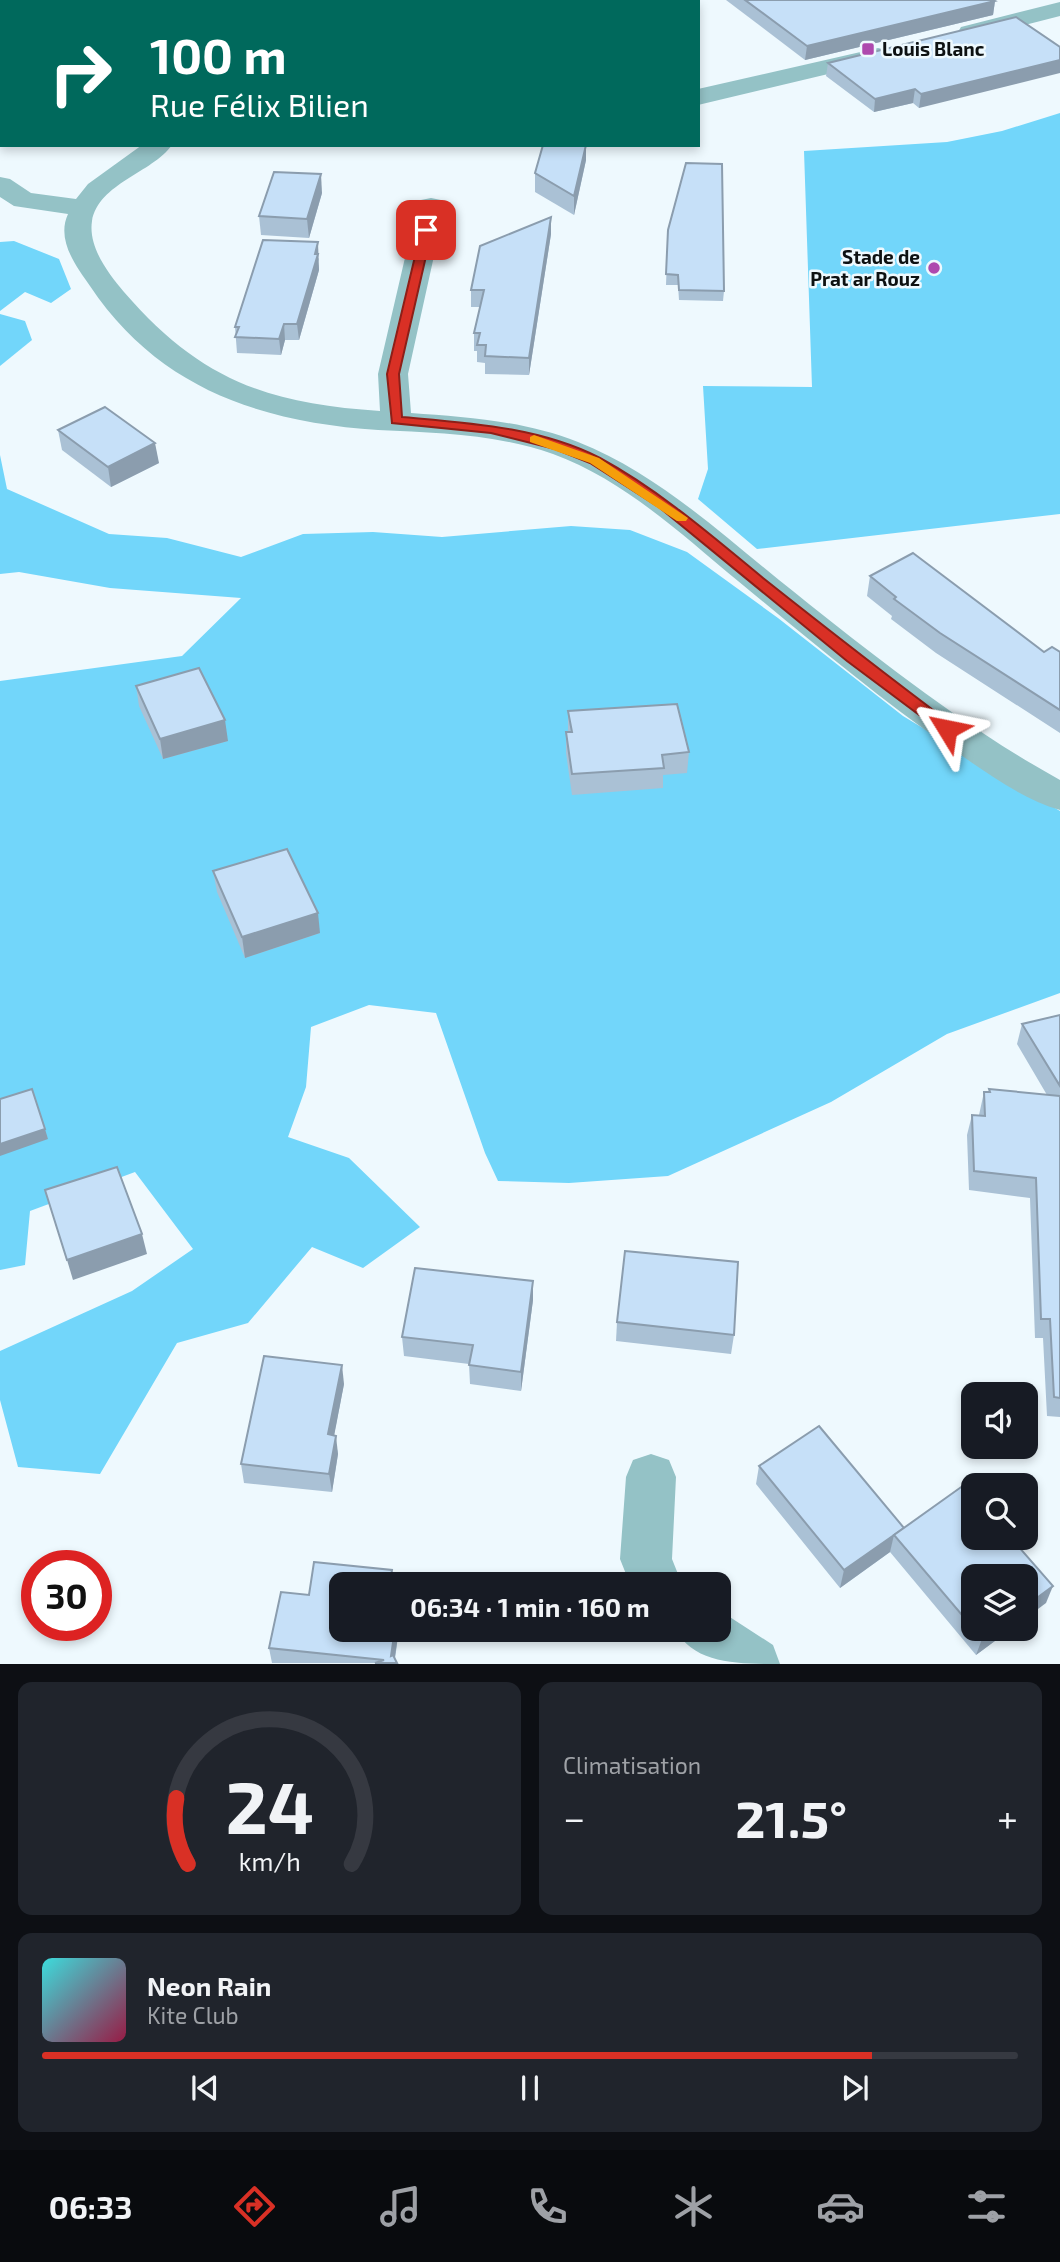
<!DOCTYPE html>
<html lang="fr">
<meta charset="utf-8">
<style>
:root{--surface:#171b24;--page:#20242c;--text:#f1f3f6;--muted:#9ea1a6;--line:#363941;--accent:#d93025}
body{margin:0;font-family:"Exo 2",sans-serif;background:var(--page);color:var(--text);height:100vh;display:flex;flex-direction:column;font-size:26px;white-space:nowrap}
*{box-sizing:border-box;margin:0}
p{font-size:23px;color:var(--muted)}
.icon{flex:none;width:38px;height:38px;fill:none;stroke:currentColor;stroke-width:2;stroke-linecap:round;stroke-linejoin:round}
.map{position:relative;height:1664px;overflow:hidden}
.drawer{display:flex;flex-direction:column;gap:18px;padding:18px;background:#0d0f14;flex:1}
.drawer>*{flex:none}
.banner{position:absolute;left:0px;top:0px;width:700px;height:147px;box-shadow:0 4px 10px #0003;background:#00695c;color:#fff;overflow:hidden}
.tools{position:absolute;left:961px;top:1382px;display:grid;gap:14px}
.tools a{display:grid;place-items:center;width:77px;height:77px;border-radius:14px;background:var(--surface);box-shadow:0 4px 10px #0003;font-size:35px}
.speed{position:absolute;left:21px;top:1550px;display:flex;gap:14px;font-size:35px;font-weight:700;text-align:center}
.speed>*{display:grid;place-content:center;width:91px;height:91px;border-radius:50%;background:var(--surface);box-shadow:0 4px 10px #0003;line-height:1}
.speed .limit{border:10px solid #d22;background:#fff;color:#111}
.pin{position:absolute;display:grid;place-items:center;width:60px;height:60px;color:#fff;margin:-30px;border-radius:14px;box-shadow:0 4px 10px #0006}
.me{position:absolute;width:77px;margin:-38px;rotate:305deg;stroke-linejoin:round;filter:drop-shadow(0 0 5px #0008)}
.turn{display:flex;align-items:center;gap:24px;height:147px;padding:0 35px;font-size:32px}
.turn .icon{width:91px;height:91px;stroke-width:2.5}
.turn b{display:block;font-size:49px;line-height:60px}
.big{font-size:52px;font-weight:700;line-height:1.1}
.drawer .widget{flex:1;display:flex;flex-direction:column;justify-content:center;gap:10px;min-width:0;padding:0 24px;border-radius:14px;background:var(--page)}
.drawer .dial{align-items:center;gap:0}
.dial svg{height:182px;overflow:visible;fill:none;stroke:var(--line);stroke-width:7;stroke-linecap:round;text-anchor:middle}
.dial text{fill:var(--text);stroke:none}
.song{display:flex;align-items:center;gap:21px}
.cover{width:84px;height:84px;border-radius:10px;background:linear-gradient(135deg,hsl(180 70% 55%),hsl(340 70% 35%))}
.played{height:7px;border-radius:4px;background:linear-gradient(90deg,var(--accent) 85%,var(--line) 85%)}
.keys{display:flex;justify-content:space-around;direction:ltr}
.heat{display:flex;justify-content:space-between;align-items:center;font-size:38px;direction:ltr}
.drawer .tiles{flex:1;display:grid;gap:18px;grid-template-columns:1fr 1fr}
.widget:last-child{grid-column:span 2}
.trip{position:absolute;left:329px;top:1572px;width:402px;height:70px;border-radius:14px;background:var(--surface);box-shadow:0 4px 10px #0003;font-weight:700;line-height:70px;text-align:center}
.dock{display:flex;height:112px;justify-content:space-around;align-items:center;background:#090b0e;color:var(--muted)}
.dock .icon{width:49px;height:49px}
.dock .active{color:var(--accent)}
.dock b{font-size:32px;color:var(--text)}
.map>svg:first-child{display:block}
</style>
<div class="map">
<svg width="1060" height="1664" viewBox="0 0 1060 1664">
<rect width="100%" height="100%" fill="#eef9fe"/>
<!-- green -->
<g fill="#72d6fa">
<polygon points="1060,113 1060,514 757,549 698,499 708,469 703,386 812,387 804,151 947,142 1002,131"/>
<polygon points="14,241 59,259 71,289 51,303 25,292 0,311 0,242"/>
<polygon points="0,314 25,321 32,340 0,366"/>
<polygon points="0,455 7,489 109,534 167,538 241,557 303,534 373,532 442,537 571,526 630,530 687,552 778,618 903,716 1060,811 1060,993 947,1034 831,1102 668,1176 569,1183 498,1181 485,1153 436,1013 369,1005 311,1027 306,1087 288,1137 349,1158 420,1227 363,1268 312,1247 248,1323 177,1343 100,1474 18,1467 0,1400 0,1351 132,1291 193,1249 135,1172 30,1211 25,1265 0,1270 0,681 182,656 241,598 110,588 19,572 0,574"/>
</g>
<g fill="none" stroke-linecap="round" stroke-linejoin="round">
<!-- minor -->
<g fill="#94c2c6" fill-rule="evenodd">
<polygon points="68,0 92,0 66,2"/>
<polygon points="1060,2 1060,16 970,39 961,37 958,32 961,27"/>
<rect x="0" y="43" width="2" height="14"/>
<polygon points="878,48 887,50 890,55 887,60 698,105 698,89"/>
<path d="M 142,145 L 172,145 C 152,173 99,183 92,221 C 88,247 108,273 124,292 C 199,379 267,404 380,411 L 378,374 L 417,206 L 421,200 L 431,198 L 441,200 L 445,206 L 408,374 L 411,413 C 467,417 525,421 578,442 C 654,472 716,529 779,580 C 869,652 959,724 1060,780 L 1060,810 C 1021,799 983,770 949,747 C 876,696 807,638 738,581 C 681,534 624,480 553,454 C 497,434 437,433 378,430 C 261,422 159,389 90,286 C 76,266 56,240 68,214 L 14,206 L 0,197 L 0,177 L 10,179 L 31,193 L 76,199 L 88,184 Z"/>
<polygon points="651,1454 669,1460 676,1477 672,1559 682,1584 630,1584 620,1559 626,1477 633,1460"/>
<path d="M 719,1610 L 773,1645 L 780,1664 C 737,1664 694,1664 675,1629 L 719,1629 Z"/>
</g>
</g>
<!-- wall -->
<g fill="#aac1d5">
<polygon points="726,0 993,0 995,1 993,15 805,60"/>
<polygon points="1016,17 919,108 913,103 874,112 826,76 828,63"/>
<polygon points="586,160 574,215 535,192 535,173"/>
<polygon points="322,193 309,238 261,235 259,216"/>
<polygon points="668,230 724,291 723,301 679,300 678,285 666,285"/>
<polygon points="551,234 529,375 485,374 485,363 477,362 477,351 474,351 474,333 480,307 471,307 471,290"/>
<polygon points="319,258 318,262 319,270 299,340 285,340 281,355 237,353 235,327"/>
<polygon points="58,430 159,463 111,487 62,450"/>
<polygon points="870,576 1044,652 1060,652 1060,733 936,653 891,619 892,616 867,596"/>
<polygon points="136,686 228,741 163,759 139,706"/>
<polygon points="568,711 689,752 687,773 663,775 663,788 572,795 566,753 566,732 568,732"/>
<polygon points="213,871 320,933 245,958 217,892"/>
<polygon points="1060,1015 1060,1417 1047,1416 1043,1338 1035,1338 1030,1198 969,1190 967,1135 972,1115 979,1115 984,1092 989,1092 989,1089 1047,1095 1017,1044 1022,1024"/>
<polygon points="533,1300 521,1391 470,1384 469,1364 404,1356 402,1337"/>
<polygon points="617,1322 734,1335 731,1354 616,1341"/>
<polygon points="344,1384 334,1435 338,1454 332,1492 244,1483 241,1464"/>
<polygon points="759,1466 904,1528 1046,1603 973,1577 973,1629 1011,1629 976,1655 890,1552 840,1588 756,1484"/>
<polygon points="314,1562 392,1570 393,1584 341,1584 341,1629 399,1629 395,1659 397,1663 272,1663 269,1648 281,1592 309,1595"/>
</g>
<!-- shaded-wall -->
<g fill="#8b9dae">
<polygon points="7,0 24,0 22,2 5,2"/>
<polygon points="312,0 330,0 328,2 310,2"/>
<polygon points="995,1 993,15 805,60 807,46"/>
<polygon points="2,4 2,17 0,18 0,5"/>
<polygon points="1060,60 1060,73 919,108 921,94"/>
<polygon points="915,89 913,103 874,112 875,99"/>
<polygon points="586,145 586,160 574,215 574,196"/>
<polygon points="321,174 322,193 309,238 307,219"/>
<polygon points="551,217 551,234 529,375 529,358"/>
<polygon points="318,242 319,270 299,340 297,324"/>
<polygon points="284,324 285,340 281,355 279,339"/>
<polygon points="155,443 159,463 111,487 108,467"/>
<polygon points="225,720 228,741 163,759 160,739"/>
<polygon points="318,913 320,933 245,958 242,937"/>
<polygon points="45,1129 48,1139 0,1156 0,1144"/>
<polygon points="142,1234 147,1254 73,1280 67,1260"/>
<polygon points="533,1281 533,1300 521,1391 521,1372"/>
<polygon points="342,1365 344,1384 331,1452 328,1434"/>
<polygon points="336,1436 338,1454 332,1492 329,1474"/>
<polygon points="894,1535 890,1552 840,1588 844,1570"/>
<polygon points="392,1570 393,1584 390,1584"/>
<polygon points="1053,1586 1046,1603 1026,1618 1026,1606"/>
<polygon points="395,1629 399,1629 394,1663 391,1656"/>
<polygon points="995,1629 1011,1629 976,1655 982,1639"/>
</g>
<!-- building -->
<g fill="#c6e0f8" stroke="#8b9dae" stroke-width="2">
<polygon points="0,0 7,0 5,2 2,2 2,4 0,5"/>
<polygon points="139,0 312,0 310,2 136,2"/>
<polygon points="745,0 993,0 995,1 807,46"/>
<polygon points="1016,17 1060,47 1060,60 921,94 915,89 875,99 828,63"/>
<polygon points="543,145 586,145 574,196 535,173"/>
<polygon points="686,163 722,164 724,291 679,290 678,275 666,274 668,230"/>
<polygon points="274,172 321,174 307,219 259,216"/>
<polygon points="551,217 529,358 485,356 486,345 477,345 480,333 474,333 484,290 471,290 480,246"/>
<polygon points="263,240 318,242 315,254 318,254 297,324 284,324 279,339 235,337 239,327 235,327"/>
<polygon points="105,407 155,443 108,467 58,430"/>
<polygon points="913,553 1044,652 1052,647 1060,652 1060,710 940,633 894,599 896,597 870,576"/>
<polygon points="199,668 225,720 160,739 136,686"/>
<polygon points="677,704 689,752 662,755 664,768 572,774 566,732 572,732 568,711"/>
<polygon points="287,849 318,913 242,937 213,871"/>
<polygon points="1060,1015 1060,1086 1022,1024"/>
<polygon points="32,1089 45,1129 0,1144 0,1099"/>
<polygon points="989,1089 1060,1096 1060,1398 1054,1397 1050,1319 1041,1319 1036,1178 974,1171 972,1115 985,1116 984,1092 990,1092"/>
<polygon points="117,1167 142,1234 67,1260 45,1190"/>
<polygon points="625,1251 738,1262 734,1335 617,1322"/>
<polygon points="415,1268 533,1281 521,1372 469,1365 473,1345 402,1337"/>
<polygon points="264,1356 342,1365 328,1434 336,1436 329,1474 241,1464"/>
<polygon points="819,1426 904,1528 844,1570 759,1466"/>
<polygon points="964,1485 973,1496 973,1538 1011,1538 1053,1586 1026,1606 1026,1577 973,1577 973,1628 894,1535"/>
<polygon points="314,1562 392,1570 390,1584 341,1584 341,1629 395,1629 391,1656 393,1655 397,1663 375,1663 384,1660 269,1648 281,1592 309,1595"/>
<polygon points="974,1629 995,1629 982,1639"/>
</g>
<!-- route -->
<path fill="#d93025" stroke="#8d1f18" stroke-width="2" d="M 422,227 L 432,230 L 399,374 L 402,417 C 468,423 540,427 600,458 C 659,490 711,535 763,578 C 826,628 889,677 953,725 L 955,729 L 953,732 L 942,732 L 847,661 L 660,508 L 590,463 L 555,449 L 491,433 L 392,423 L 387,374 Z"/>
<!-- slow -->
<polygon fill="#f59e0b" points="534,435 599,458 688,518 686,521 677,521 590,463 530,442 530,437"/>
<!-- markers -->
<g fill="#ae49ae" stroke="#eef9fe" stroke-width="2.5">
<rect x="861" y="42" width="14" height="14" rx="3.5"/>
<circle cx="934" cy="268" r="7"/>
</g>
<g text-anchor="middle" stroke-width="5" stroke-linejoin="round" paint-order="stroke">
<!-- far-poi labels -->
<g font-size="19" font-weight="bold" fill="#0d1112" stroke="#eef9fe" text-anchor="start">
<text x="882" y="56">Louis Blanc</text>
<text x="920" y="264" text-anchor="end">Stade de<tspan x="920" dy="22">Prat ar Rouz</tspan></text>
</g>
</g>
</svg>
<div class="tools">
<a><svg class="icon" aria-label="sound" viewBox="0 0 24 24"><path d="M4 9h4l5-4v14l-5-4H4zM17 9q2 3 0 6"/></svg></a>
<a><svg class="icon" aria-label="search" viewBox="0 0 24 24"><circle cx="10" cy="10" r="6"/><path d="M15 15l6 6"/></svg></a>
<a><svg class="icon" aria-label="layers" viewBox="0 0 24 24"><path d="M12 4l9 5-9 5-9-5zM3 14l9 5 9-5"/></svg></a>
</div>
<div class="speed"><div class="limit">30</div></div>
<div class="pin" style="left:426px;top:230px;background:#d93025"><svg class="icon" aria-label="arrive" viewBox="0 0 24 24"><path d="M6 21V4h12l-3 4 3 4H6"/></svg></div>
<svg class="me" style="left:947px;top:729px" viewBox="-20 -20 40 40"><path d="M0-17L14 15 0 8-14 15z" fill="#d93025" stroke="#fff" stroke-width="4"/></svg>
<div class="trip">06:34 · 1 min · 160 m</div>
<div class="banner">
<div class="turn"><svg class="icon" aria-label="right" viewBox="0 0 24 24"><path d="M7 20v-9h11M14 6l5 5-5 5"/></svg><div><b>100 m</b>Rue Félix Bilien</div></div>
</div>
</div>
<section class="drawer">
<div class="tiles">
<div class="widget dial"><svg viewBox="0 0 100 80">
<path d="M14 69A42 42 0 1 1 86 69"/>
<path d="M14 69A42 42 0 0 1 9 40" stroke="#d93025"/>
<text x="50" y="56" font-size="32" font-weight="700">24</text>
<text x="50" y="72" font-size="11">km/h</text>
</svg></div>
<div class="widget"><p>Climatisation</p>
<div class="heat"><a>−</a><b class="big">21.5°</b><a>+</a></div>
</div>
<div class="widget">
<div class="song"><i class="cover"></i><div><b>Neon Rain</b><p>Kite Club</p></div></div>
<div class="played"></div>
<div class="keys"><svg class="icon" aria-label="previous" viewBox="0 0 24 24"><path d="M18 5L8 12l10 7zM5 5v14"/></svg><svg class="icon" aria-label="pause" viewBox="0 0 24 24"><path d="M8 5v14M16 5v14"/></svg><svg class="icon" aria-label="next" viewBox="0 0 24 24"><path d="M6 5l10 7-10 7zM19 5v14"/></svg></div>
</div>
</div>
</section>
<nav class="dock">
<b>06:33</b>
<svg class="icon active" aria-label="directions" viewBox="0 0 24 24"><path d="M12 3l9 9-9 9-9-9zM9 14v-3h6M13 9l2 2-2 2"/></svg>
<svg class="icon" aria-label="music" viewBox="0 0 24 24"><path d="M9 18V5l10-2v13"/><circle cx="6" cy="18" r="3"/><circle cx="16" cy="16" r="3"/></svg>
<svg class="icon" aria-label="phone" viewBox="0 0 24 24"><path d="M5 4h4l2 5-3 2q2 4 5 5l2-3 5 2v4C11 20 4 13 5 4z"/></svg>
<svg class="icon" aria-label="climate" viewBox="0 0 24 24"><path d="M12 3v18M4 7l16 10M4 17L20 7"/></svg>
<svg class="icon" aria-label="car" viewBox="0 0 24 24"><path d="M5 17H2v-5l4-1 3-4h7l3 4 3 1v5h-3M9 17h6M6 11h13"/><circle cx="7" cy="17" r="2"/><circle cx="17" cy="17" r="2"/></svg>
<svg class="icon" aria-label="filters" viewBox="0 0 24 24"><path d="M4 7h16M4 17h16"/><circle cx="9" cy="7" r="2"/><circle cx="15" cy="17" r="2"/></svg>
</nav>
